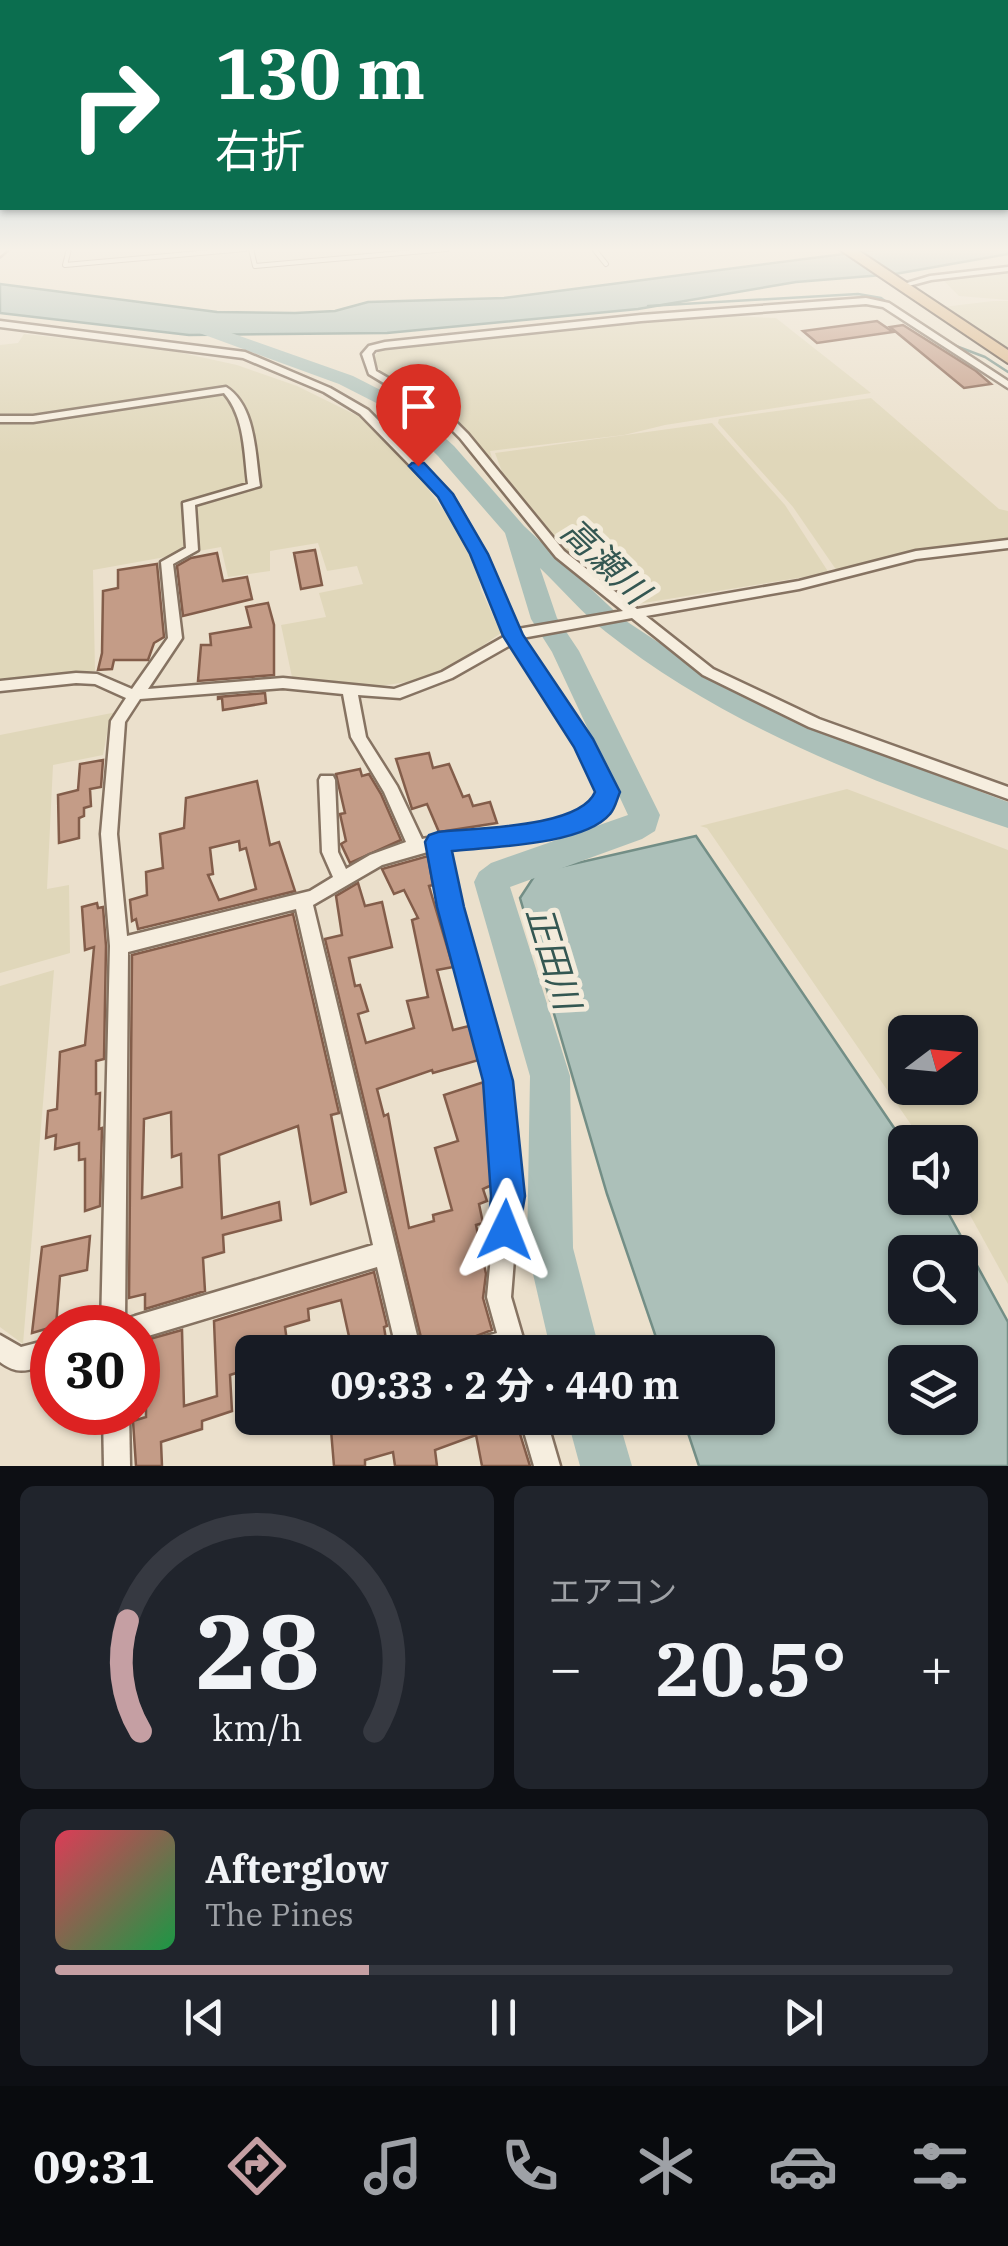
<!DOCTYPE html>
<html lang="ja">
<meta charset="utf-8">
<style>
:root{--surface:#171b24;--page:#20242c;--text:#f1f3f6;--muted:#9ea1a6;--line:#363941;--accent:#c59fa3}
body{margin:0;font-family:"IBM Plex Serif","Noto Sans JP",serif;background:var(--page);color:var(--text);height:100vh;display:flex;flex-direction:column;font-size:38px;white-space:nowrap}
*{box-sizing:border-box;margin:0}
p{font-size:32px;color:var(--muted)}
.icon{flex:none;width:55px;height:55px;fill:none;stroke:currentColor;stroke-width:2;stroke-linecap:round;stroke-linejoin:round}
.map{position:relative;height:1466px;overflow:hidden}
.drawer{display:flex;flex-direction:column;gap:20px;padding:20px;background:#0d0f14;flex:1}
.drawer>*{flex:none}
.top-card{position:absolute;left:0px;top:0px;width:1010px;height:210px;box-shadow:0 2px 8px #0004;background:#0b6e4f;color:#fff;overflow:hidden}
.needle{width:65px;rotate:74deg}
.controls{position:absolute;left:888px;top:1015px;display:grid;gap:20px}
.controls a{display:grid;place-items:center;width:90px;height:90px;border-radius:15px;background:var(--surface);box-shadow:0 2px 8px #0004;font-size:50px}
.speed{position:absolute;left:30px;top:1305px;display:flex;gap:20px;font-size:50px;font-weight:700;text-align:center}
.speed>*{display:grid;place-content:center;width:130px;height:130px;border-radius:50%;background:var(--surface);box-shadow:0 2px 8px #0004;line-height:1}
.speed .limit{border:15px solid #d22;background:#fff;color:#111}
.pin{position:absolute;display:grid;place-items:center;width:85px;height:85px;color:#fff;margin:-102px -42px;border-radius:50% 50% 50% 0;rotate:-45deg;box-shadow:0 0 10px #0007}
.pin .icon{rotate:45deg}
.me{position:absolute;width:110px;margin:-55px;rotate:2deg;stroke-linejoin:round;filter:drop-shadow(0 0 8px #0008)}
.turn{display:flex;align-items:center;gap:35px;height:210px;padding:0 50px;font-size:45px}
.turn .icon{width:130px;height:130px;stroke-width:2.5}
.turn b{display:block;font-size:70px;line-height:85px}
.big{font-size:75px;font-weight:700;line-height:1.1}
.drawer .card{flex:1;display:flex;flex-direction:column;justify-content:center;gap:15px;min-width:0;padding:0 35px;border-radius:15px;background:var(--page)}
.drawer .dial{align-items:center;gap:0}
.dial svg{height:260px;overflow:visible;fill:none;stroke:var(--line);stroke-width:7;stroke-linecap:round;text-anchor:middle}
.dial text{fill:var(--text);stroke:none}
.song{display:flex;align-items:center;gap:30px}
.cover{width:120px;height:120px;border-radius:15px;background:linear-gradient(135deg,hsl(350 70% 55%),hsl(140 70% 35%))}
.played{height:10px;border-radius:5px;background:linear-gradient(90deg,var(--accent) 35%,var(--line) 35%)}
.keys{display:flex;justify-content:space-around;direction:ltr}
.heat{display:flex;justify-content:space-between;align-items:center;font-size:55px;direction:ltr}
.drawer .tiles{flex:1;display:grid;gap:20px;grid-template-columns:1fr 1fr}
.card:last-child{grid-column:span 2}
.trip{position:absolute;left:235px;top:1335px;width:540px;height:100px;border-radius:15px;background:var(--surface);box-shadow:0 2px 8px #0004;font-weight:700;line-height:100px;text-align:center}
.dock{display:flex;height:160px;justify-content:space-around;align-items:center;background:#090b0e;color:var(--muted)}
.dock .icon{width:70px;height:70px}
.dock .on{color:var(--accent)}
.dock b{font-size:45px;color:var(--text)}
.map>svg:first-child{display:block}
</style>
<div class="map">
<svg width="1008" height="1466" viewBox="0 0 1008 1466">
<rect width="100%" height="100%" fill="#ebe0cc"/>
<!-- farmland -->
<g fill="#e0d7ba" fill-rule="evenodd">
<polygon points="1008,271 1008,300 959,296 941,278"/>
<polygon points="993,301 1008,301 1008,350 943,307"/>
<polygon points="706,315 776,318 871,393 665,425 624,435 490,451 495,470 473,440 444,411 383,374 372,359 382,348"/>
<polygon points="24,334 159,348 237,365 297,386 360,417 398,447 465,540 475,560 481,590 501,633 443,673 407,682 373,687 292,677 281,625 326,617 319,593 363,584 357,566 327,571 318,543 270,551 270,571 228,577 221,547 93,570 95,671 0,682 0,345 18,343"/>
<polygon points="871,398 999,509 1008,511 1008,539 919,551 837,571 793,507 718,423 719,419"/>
<polygon points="712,423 785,505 829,573 631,605 581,566 536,519 507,485 495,453"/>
<polygon points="117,712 109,723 103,755 53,765 47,889 69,885 70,953 0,973 0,735"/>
<path d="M 847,789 L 1008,850 L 1008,1284 L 960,1197 L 960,1142 L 923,1142 L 707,828 L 700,826 ZM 905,1032 L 960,1032 L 960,1088 L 905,1088 Z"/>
<polygon points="54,970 23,1344 0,1327 0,986"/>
</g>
<!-- water -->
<g fill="#acc0b9" stroke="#738e86" stroke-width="2.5" fill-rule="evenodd">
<polygon points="882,249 1008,249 1008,254 895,274 796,282 638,309 387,333 189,335 0,313 0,284 217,312 295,313 335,311 368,302 504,298"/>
<path d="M 696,836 L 905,1144 L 905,1198 L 940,1198 L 1008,1322 L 1008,1466 L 699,1466 L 683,1418 L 758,1418 L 758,1352 L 661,1352 L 607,1194 L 520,898 L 537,872 ZM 905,1252 L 960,1252 L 960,1308 L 905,1308 ZM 905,1362 L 960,1362 L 960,1418 L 905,1418 Z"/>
</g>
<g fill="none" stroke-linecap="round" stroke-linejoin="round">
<!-- stream -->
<g stroke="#738e86" stroke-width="2.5">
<polyline points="648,306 858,294 881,298 893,307"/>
<polyline points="948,343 985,357 1008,372"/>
</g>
<!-- river -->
<g fill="#acc0b9" fill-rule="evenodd">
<path d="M 189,318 L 353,376 L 406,403 L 454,446 L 524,526 L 623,619 L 720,683 L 840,739 L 1008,802 L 1008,828 C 871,783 719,722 606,632 C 582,613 562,589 540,568 L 557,618 L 579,651 L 660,815 L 655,831 L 642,839 L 510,887 L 570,1076 L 573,1248 L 600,1352 L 551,1352 L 527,1248 L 530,1076 L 474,882 L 479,872 L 491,863 L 628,815 L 552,652 L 531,619 L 505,533 L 438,456 L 392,411 L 339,384 L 183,327 L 180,323 Z"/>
<polygon points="567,1418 618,1418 632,1466 580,1466"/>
</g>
</g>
<!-- building -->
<g fill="#c49c87" stroke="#835d4a" stroke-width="2.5" fill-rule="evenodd">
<polygon points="877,321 893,332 817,343 803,331"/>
<polygon points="903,325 976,371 991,384 964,388 890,327"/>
<polygon points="315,550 322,585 301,589 294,553"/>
<polygon points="217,553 223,581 247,577 252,599 183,616 177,566 191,558"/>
<polygon points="157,564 164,637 154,643 148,660 114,660 112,669 98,670 102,653 103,591 118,588 118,570"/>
<polygon points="268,603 274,625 274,675 198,681 201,645 211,645 210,634 251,627 246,607"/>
<polygon points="265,693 266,703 223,710 222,698 218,699 218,697"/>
<polygon points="429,753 433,768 449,764 463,797 469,795 473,806 490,802 497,823 439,832 427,804 412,809 396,759"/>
<polygon points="103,760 101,787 90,789 91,806 84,808 84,816 79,818 79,838 59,843 58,795 78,790 80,764"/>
<polygon points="360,769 362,776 369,774 381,794 401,840 350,863 341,844 346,841 340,814 345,813 336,774"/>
<path d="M 257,781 L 270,845 L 279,842 L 295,891 L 138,929 L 136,919 L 132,921 L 130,900 L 147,895 L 146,872 L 163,868 L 160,834 L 184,828 L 186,798 ZM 239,841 L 240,850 L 246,848 L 256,889 L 219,900 L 208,875 L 213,874 L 210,848 Z"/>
<polygon points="428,856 433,885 429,886 453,967 437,970 453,1030 469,1026 479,1060 433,1073 432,1070 377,1089 384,1116 388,1114 409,1228 434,1221 433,1215 452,1210 435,1148 458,1141 444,1095 484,1082 492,1185 483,1189 487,1201 479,1204 483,1223 476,1225 486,1274 483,1298 492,1330 435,1352 434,1345 424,1350 325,939 342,935 336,896 358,883 365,906 382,902 392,947 349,958 355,986 360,985 368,1011 358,1014 366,1043 414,1028 407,1001 428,997 412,920 418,918 404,890 394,894 382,869"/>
<polygon points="97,903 98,908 103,907 106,946 104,1059 96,1061 96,1094 100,1093 99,1129 102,1128 100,1206 85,1211 85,1159 79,1160 79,1143 55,1149 56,1135 46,1138 48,1111 57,1109 60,1052 85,1045 94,947 85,950 82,907"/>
<path d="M 293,914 L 339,1113 L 331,1115 L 346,1192 L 311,1204 L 298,1126 L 219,1155 L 222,1218 L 279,1202 L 281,1220 L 223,1235 L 224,1252 L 203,1258 L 205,1291 L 145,1309 L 145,1294 L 129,1298 L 132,955 ZM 171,1112 L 172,1157 L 181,1154 L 182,1187 L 142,1198 L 144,1119 Z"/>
<polygon points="90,1236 87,1270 60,1276 56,1326 32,1333 42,1247"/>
<polygon points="374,1272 387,1326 384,1327 388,1352 363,1352 360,1337 350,1341 341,1300 308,1309 309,1320 285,1327 288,1349 252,1352 252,1368 230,1375 232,1411 202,1421 202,1429 161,1442 162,1466 136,1466 133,1421 146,1417 146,1340 182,1330 184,1406 217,1396 214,1321"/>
<polygon points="330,1418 515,1418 530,1466 482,1466 476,1435 435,1450 437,1466 395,1466 393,1452 365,1460 365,1466 334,1466"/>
</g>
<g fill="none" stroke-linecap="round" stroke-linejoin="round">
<defs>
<g id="service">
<polyline points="69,249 65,265 245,249"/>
<polyline points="251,249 255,266 447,249"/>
<polyline points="594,249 606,264"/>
</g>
<g id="minor">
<polygon points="0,249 8,249 0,256"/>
<polygon points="1008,267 1008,271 931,280 901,288 897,286 930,276"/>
<path d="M 866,298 L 889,303 L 1008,381 L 1008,388 L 883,307 L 866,304 L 641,321 L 385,348 L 375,350 L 372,354 L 376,371 L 445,411 L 468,434 L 564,551 L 637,609 L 799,581 L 916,551 L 1008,540 L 1008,548 L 916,559 L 799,589 L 646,616 L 713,669 L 819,719 L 1008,787 L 1008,799 L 809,727 L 703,675 L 632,618 L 522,638 L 590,741 L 615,793 L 607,814 C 555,841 505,842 447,847 L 459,907 L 508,1081 L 519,1196 L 511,1297 L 527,1352 L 460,1352 L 463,1343 L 497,1333 L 487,1297 L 497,1196 L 488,1081 L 441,907 L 431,851 L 382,865 L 313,905 L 421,1352 L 397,1352 L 377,1267 L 138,1339 L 138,1328 L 101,1328 L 110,946 L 101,834 L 111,721 L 126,698 L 95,684 L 76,683 L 0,691 L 0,681 L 76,673 L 97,674 L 132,689 L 168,638 L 161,562 L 186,548 L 183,503 L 248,484 C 244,454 245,417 224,393 L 33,422 L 0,422 L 0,416 L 33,416 L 226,387 C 256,406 255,454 260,486 L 195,505 L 198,550 L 173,564 L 182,638 L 148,689 L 283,678 L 394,689 L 442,672 L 507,635 L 473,553 L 440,496 L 360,414 L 324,392 L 243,358 L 0,327 L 0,321 L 245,352 L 330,388 L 368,410 L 451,494 L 485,553 L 518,629 L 623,611 L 556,557 L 460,438 L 437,415 L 369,374 L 362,354 L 369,346 L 385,342 L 641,315 ZM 512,644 L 578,747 L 599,793 L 594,805 C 537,835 483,826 422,839 L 397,786 L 366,737 L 358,695 L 400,698 L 452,678 ZM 283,688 L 343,694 L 351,737 L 384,792 L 406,842 L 370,855 L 346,869 L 338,852 L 335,780 L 333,776 L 321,776 L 319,780 L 322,852 L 333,877 L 310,891 L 127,936 L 117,834 L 125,722 L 140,699 ZM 296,909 L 373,1245 L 135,1316 L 126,1319 L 125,1323 L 128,952 Z"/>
<path d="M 0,1335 L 21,1347 L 52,1339 L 52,1363 C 30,1369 20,1377 0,1362 Z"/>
<polygon points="103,1412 129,1412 130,1466 104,1466"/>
<polygon points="520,1418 546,1418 560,1466 534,1466"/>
</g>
<polygon id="trunk" points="839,249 856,249 1008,350 1008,363"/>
</defs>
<!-- service casing -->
<use href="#service" stroke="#867362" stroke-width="6"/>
<!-- minor casing -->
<use href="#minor" stroke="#867362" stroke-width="5"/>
<!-- trunk casing -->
<use href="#trunk" stroke="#554235" stroke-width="4"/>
<!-- service -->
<use href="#service" stroke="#f6eedf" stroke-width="4"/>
<!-- minor -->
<use href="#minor" fill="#f6eedf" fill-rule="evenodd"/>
<!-- trunk -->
<use href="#trunk" fill="#dcb689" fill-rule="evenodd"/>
</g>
<!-- sky -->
<linearGradient id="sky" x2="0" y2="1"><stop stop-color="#90b9d5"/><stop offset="0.55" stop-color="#f6f1e8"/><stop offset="1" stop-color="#f6f1e8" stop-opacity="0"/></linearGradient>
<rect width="1008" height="454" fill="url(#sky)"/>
<!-- route -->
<path fill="#1a73e8" stroke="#114b97" stroke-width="2.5" d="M 412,463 L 424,463 L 453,494 L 488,554 L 523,635 L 593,739 L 620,792 C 617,799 615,809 610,814 C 584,845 491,847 452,851 L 464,907 L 513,1081 L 525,1196 L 517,1242 L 505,1247 L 493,1242 L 488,1230 L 491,1196 L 483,1081 L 437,907 L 425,842 L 429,835 L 438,832 C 474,828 580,828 595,792 L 574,747 L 503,636 L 470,554 L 438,497 L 409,466 Z"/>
<g text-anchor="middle" stroke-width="10" stroke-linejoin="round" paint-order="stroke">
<!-- water labels -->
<g font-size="35" font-style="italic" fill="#345752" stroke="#f3ebdb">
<text transform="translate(605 561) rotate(44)" y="12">高瀬川</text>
<text transform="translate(553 958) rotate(73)" y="12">正田川</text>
</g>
</g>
</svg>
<div class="controls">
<a><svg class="needle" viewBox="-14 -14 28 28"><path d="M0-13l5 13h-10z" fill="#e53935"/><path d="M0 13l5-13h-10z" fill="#9ea1a6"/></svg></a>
<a><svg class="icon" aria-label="sound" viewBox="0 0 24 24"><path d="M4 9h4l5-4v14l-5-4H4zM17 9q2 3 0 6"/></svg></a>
<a><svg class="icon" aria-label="search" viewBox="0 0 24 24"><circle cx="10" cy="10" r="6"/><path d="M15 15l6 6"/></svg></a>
<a><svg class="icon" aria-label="layers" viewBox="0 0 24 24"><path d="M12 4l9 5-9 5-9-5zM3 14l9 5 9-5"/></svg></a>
</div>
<div class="speed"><div class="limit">30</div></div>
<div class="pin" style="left:418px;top:466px;background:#d93025"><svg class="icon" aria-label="arrive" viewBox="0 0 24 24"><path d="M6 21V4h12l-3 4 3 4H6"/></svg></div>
<svg class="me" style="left:505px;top:1230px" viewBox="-20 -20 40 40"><path d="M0-17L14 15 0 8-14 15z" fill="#1a73e8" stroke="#fff" stroke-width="4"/></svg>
<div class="trip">09:33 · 2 分 · 440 m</div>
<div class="top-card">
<div class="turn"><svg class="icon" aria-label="right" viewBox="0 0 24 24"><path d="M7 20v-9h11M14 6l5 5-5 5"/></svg><div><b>130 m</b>右折</div></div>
</div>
</div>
<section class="drawer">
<div class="tiles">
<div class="card dial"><svg viewBox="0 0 100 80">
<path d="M14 69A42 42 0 1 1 86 69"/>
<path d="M14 69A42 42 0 0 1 10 35" stroke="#c59fa3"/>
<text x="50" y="56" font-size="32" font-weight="700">28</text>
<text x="50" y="72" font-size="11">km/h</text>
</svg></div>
<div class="card"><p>エアコン</p>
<div class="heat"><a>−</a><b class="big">20.5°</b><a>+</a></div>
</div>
<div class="card">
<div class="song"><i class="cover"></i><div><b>Afterglow</b><p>The Pines</p></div></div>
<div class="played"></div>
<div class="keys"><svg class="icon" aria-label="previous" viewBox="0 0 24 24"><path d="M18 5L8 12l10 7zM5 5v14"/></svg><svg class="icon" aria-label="pause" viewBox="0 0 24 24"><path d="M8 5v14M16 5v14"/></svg><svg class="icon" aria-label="next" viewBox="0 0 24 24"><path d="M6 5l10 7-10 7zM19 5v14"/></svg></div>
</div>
</div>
</section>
<nav class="dock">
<b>09:31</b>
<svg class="icon on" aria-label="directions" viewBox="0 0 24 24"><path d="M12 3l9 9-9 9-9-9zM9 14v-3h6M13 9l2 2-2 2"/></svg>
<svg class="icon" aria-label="music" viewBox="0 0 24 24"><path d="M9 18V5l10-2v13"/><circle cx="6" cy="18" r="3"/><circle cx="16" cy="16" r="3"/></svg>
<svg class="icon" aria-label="phone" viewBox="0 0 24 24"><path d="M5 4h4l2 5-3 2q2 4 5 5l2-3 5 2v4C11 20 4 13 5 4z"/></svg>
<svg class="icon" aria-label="climate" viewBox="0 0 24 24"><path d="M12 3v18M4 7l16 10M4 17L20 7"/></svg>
<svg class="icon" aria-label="car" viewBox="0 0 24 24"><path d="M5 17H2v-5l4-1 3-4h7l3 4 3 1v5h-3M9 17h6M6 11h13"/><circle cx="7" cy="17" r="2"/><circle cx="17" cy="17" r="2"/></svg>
<svg class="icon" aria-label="filters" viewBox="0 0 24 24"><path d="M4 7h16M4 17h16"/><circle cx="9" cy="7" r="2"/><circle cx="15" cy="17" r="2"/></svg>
</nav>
